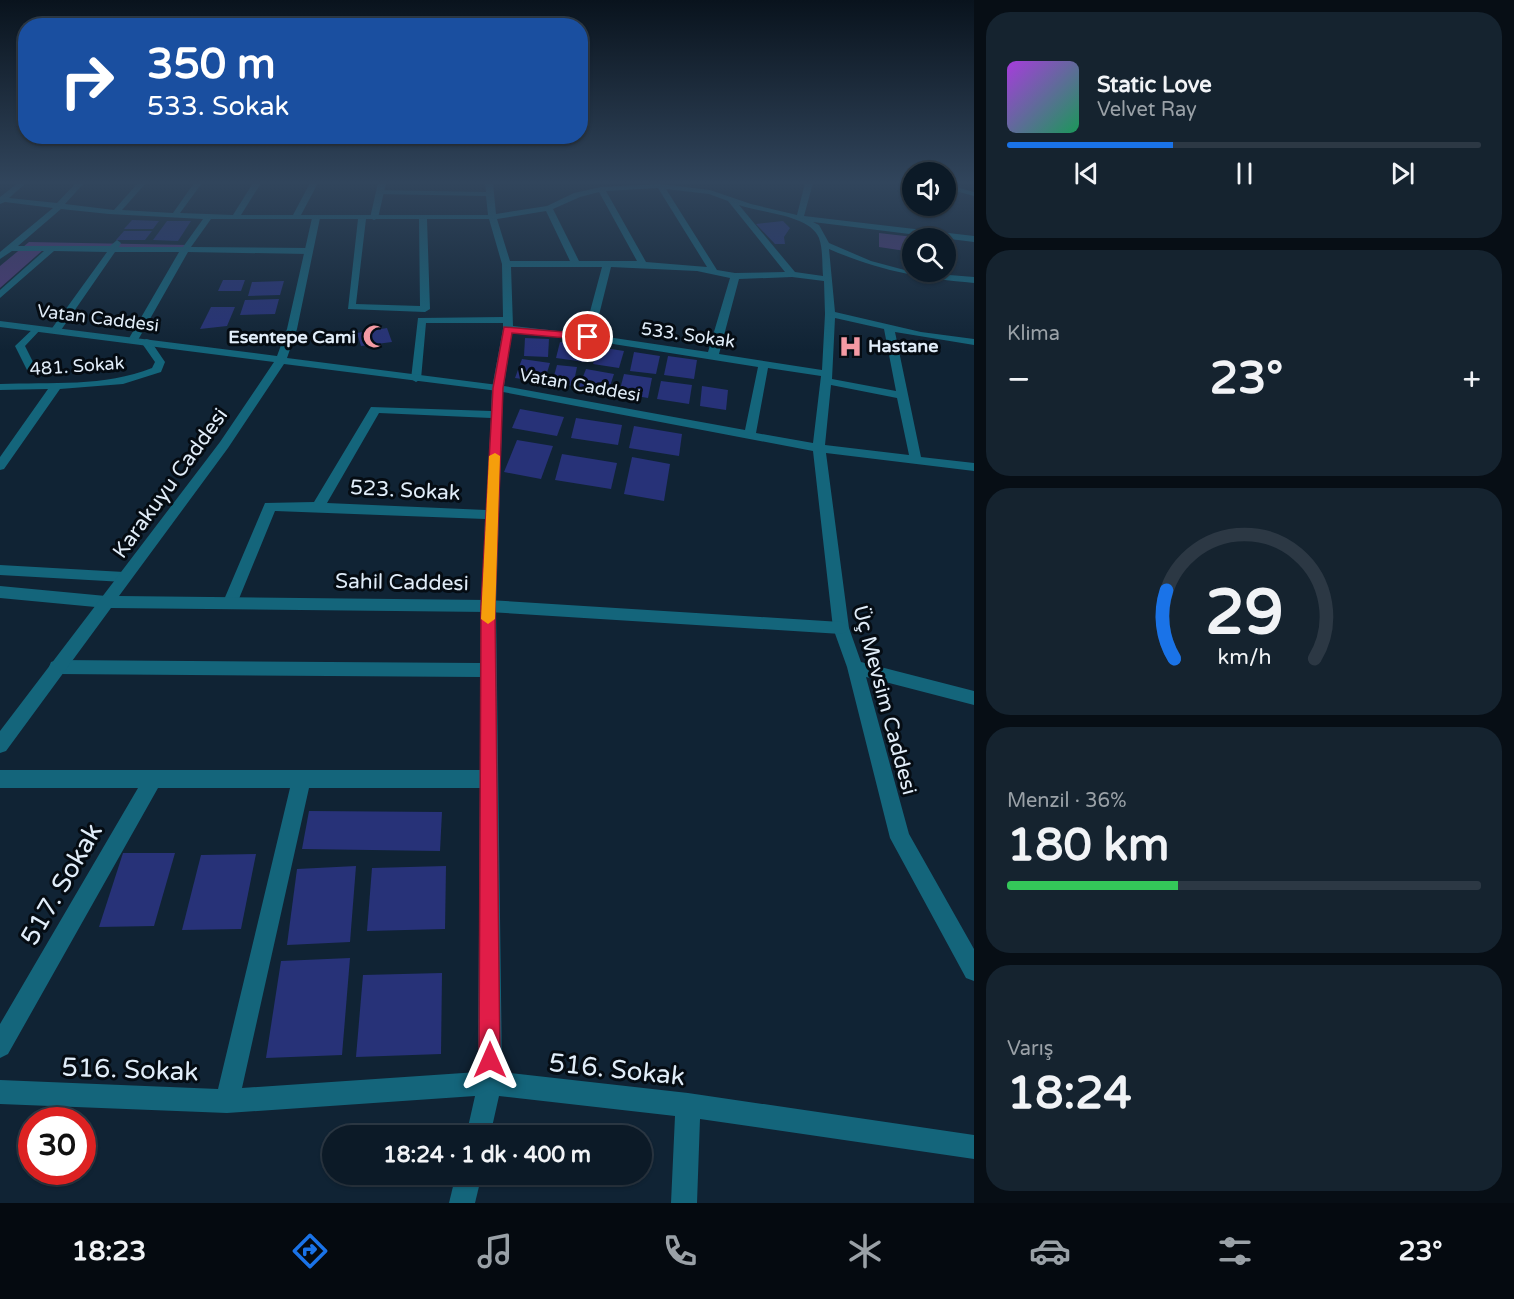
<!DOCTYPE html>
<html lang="tr">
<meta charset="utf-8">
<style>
:root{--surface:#0c1a27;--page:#15232f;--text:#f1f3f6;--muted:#9aa1a7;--line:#2c3844;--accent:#1a73e8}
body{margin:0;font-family:"Varela Round",sans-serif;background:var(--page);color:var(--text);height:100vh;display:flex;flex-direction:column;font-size:22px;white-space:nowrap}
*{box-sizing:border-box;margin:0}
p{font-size:20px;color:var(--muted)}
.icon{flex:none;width:33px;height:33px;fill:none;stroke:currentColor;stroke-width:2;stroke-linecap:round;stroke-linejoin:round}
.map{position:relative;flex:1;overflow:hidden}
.side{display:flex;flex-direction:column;gap:12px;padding:12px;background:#070e15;width:540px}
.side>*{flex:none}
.top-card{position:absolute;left:18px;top:18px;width:570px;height:126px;border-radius:24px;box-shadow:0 2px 4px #0004,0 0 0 2px var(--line);background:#1a4fa0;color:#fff;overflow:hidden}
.tools{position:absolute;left:902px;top:162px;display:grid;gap:12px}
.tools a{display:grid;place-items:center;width:54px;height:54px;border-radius:50%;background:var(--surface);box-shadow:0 2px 4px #0004,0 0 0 2px var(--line);font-size:30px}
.speed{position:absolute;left:18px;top:1107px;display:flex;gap:12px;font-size:30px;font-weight:700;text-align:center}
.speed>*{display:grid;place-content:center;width:78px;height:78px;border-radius:50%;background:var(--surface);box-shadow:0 2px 4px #0004,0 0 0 2px var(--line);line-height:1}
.speed .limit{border:9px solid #d22;background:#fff;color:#111}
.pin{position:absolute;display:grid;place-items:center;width:51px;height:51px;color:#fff;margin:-26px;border:3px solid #fff;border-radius:50%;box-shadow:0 2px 6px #0007}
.me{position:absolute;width:66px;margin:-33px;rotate:0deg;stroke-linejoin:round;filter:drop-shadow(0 0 4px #0008)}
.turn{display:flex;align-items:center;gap:21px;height:126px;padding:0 30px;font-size:27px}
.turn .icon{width:78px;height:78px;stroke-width:2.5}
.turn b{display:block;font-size:42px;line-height:51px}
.big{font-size:45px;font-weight:700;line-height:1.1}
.side .tile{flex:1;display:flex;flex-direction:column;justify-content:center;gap:9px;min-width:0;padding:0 21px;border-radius:24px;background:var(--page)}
.side .dial{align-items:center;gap:0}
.dial svg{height:156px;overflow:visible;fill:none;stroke:var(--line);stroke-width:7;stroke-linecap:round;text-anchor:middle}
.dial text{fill:var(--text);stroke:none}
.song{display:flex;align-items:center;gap:18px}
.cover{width:72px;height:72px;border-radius:9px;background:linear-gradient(135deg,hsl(280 70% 55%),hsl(150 70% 35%))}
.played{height:6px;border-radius:3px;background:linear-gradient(90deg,var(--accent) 35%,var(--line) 35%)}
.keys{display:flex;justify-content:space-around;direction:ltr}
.heat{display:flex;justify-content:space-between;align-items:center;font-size:33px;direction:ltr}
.charge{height:9px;border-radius:4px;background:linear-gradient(90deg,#34c759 36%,var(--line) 0)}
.trip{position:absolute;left:322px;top:1125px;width:330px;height:60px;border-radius:30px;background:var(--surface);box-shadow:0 2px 4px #0004,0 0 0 2px var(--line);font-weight:700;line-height:60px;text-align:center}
.tabs{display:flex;height:96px;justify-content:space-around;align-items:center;background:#050a10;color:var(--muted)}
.tabs .icon{width:42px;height:42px}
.tabs .active{color:var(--accent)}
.tabs b{font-size:27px;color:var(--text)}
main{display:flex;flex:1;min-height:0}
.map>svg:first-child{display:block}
</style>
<main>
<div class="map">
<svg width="974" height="1203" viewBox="0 0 974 1203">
<rect width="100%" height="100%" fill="#102334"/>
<!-- green -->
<g fill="#4f397b">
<polygon points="879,233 922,238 912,238 912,252 879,247"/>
<polygon points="29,242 189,245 185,250 44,249 0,288 0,266"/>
</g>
<!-- building -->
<g fill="#273278">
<polygon points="132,220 159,221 153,229 124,229"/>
<polygon points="167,221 191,221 178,241 153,240"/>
<polygon points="783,221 790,228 784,237 785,244 775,244 756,224"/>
<polygon points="124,231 152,231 145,240 116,240"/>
<polygon points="223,280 245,280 241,291 218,291"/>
<polygon points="284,281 280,295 248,296 252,282"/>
<polygon points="279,299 275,314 240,315 245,300"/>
<polygon points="211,307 235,307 227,326 200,329"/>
<polygon points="387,328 392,342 361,346 357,333"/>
<polygon points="525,338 549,339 548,357 524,356"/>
<polygon points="560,342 589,345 585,362 556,358"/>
<polygon points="599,347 624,351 619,368 593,364"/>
<polygon points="634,352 660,356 656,374 630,371"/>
<polygon points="668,356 697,360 694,379 664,375"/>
<polygon points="522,359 550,363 544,382 515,378"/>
<polygon points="557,365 577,367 573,386 552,383"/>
<polygon points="586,369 614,374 608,392 579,387"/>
<polygon points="624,374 652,378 648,398 619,393"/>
<polygon points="661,381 692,385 689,404 657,399"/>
<polygon points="702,386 728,390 726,410 700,406"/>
<polygon points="520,409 564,417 557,436 512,428"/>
<polygon points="576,418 622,425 618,445 571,438"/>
<polygon points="634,426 682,434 679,456 629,448"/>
<polygon points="517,440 553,446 541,479 504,472"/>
<polygon points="562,454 617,463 611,489 555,480"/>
<polygon points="632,457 670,464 664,501 624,494"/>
<polygon points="309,811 442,812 440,851 302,849"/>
<polygon points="123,853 175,853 154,926 99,927"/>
<polygon points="256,854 241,929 182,930 201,855"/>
<polygon points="356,866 350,942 287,945 297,869"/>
<polygon points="446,866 445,929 367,931 372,868"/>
<polygon points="350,958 342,1055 266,1058 281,961"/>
<polygon points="442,973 441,1054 356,1057 363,975"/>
</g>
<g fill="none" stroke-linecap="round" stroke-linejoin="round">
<!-- minor -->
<g fill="#14657b" fill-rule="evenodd">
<path d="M 18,183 L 26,183 L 9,198 L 57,203 L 76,183 L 84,183 L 65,204 L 114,210 L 138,183 L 146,183 L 122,210 L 173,213 L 194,183 L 202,183 L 180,213 L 233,215 L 253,183 L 261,183 L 241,215 L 293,215 L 310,183 L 318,183 L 301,215 L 488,215 L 486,196 L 377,194 L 377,190 L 380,190 L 486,192 L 485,183 L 493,183 L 496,214 L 547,206 L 574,193 L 601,187 L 660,184 L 710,190 L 751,204 L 797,215 L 805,183 L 813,183 L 804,216 L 974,236 L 974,242 L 813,222 L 819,225 L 829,243 L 871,261 L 912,272 L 974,277 L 974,283 C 920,278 880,271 829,249 L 835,312 L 921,332 L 974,339 L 974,345 L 895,332 L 921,457 L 974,463 L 974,471 L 826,453 L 849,628 L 861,662 L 974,691 L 974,705 L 866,677 L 909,834 L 974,949 L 974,981 L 966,978 L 890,838 L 847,667 L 833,628 L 813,451 L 503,392 L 496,606 L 502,1072 L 688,1093 L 974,1135 L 974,1159 L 700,1119 L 697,1203 L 671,1203 L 675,1116 L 499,1096 L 490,1136 L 466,1136 L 475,1096 L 227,1113 L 0,1104 L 0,1080 L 218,1089 L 290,788 L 158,788 L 8,1054 L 0,1058 L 0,1024 L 138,788 L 0,788 L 0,770 L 480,770 L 480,677 L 57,674 L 51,672 L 49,667 L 51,662 L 57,660 L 480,663 L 485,519 L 275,511 L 236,606 L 226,606 L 223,602 L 265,503 L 314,502 L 371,407 L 491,411 L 492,388 L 503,329 L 503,323 L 426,323 L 421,379 L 416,382 L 411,379 L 418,318 L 503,317 L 502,264 L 489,219 L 427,219 L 430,309 L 425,312 L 348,309 L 358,219 L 211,219 L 191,247 L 308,248 L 312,251 L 308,254 L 188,252 L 138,340 L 133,343 L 128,340 L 179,252 L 115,252 L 59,333 L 51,333 L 50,331 L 107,252 L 54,251 L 0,298 L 0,290 L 44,251 L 12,251 L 0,259 L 0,252 L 53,208 L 5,202 L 0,204 L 0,197 ZM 658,188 L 707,267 L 646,262 L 606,191 ZM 666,189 L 709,194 L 728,201 L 785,272 L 735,273 L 717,270 ZM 599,192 L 637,261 L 579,261 L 553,209 L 580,197 ZM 739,205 C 761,213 810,215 819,238 C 823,249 822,264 823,276 L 795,272 ZM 61,209 L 109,214 L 203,219 L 183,247 L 119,247 L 121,243 L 117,240 L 110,246 L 18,246 ZM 546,211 L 570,261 L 510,261 L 497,219 ZM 366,219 L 419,219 L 420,306 L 356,304 ZM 511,267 L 602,267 L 584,334 L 513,326 ZM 611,267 L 697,271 L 730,278 L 708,352 L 594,335 ZM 792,277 L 824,281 L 825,314 L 822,370 L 719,354 L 739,279 ZM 835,318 L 884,329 L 896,391 L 832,379 ZM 512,332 L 588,340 L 758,367 L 745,430 L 504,386 ZM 768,368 L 821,376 L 813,443 L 756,433 ZM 831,385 L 897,398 L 909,455 L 825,445 ZM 379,413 L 491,418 L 486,510 L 327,503 ZM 309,788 L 480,788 L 478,1072 L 242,1088 Z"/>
<polygon points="945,184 974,192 974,196 945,188"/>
<polygon points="36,326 41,329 25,346 37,370 32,373 27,370 15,346"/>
<path d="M 146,339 L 150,340 L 165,362 L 161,372 L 123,384 L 60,389 L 4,469 L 0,470 L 0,457 L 48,389 L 0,390 L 0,384 C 50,382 105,387 152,368 L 155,362 L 141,342 Z"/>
<polygon points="0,565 124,572 129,573 131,577 129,581 124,582 0,575"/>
<polygon points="0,586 106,596 111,598 114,602 111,606 106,608 0,598"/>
<polygon points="456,1174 482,1174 475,1203 449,1203"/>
</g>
<!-- tertiary -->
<g fill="#14657b" fill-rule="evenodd">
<polygon points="378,183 386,183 378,218 374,220 370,218"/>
<polygon points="316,216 320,218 297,329 287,358 498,385 504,388 498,391 284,364 228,448 119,596 488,600 841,622 846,624 849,628 846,632 841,634 488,612 111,608 6,751 0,753 0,731 220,442 274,362 0,327 0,321 277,356 287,329 312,218"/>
</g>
</g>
<!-- sky -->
<linearGradient id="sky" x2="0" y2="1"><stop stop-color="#09131d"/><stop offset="0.52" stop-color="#31455c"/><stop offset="1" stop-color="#31455c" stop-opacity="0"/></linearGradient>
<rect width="974" height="351" fill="url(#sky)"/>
<!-- route -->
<polygon fill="#e11d48" stroke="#92132f" stroke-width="1.5" points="504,327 588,334 593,337 588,340 512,333 503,388 495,606 500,1060 497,1068 490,1071 482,1068 479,1060 481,606 493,388"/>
<!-- slow -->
<polygon fill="#f59e0b" points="495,453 500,456 495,619 488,624 481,619 489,456"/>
<!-- icons -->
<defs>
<symbol id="mosque-bare" viewBox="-9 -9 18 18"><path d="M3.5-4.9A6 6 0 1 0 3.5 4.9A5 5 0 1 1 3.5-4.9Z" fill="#f49aa4" stroke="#050c13" stroke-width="2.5" paint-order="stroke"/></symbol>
<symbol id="hospital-bare" viewBox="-9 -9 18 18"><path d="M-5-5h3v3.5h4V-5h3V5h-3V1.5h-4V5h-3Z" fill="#f49aa4" stroke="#050c13" stroke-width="2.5" paint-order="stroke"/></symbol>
</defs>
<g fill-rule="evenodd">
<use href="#mosque-bare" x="358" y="320" width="33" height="33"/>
<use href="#hospital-bare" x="834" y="330" width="33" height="33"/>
</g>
<g text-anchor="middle" stroke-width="6" stroke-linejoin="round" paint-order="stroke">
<!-- far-street labels -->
<g font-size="18" fill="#e1edf9" stroke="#050c13">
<text transform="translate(98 318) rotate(7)" y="6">Vatan Caddesi</text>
<text transform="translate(688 335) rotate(8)" y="6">533. Sokak</text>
<text transform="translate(77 366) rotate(-4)" y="6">481. Sokak</text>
<text transform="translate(580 385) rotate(10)" y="6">Vatan Caddesi</text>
</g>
<!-- far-poi labels -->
<g font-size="18" font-weight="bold" fill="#e1edf9" stroke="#050c13" text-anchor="end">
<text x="356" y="343">Esentepe Cami</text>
<text x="868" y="352" text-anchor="start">Hastane</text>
</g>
<!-- street labels -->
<g font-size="21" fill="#e1edf9" stroke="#050c13">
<text transform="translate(170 483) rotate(-54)" y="7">Karakuyu Caddesi</text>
<text transform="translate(405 490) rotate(3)" y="7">523. Sokak</text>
<text transform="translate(402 582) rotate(1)" y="7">Sahil Caddesi</text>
<text transform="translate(885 700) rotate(75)" y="7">Üç Mevsim Caddesi</text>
</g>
<!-- near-street labels -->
<g font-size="26" fill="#e1edf9" stroke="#050c13">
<text transform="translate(61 884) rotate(-60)" y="9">517. Sokak</text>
<text transform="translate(130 1069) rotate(2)" y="9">516. Sokak</text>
<text transform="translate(617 1069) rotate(6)" y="9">516. Sokak</text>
</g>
</g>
</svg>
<div class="tools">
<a><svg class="icon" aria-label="sound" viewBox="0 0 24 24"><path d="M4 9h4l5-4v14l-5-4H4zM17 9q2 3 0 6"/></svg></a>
<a><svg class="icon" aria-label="search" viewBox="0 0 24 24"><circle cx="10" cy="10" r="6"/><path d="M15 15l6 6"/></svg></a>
</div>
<div class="speed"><div class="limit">30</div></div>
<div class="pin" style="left:588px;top:337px;background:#d93025"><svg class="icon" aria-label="arrive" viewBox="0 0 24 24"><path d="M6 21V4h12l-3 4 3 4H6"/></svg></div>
<svg class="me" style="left:490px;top:1060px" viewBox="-20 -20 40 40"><path d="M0-17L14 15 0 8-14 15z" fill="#e11d48" stroke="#fff" stroke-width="4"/></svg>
<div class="trip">18:24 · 1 dk · 400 m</div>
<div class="top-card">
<div class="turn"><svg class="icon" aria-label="right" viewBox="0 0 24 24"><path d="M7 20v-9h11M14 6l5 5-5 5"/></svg><div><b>350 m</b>533. Sokak</div></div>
</div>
</div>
<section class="side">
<div class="tile">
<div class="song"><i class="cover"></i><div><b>Static Love</b><p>Velvet Ray</p></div></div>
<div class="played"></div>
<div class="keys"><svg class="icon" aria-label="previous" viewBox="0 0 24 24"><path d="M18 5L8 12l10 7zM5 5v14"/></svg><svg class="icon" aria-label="pause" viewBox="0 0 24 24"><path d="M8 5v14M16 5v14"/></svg><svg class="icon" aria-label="next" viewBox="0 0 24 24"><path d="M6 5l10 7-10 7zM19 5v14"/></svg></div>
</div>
<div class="tile"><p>Klima</p>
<div class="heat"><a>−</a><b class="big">23°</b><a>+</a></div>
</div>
<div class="tile dial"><svg viewBox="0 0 100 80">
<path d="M14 69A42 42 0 1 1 86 69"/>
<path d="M14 69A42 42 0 0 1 10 34" stroke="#1a73e8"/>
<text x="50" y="56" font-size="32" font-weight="700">29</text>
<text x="50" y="72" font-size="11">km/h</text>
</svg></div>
<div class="tile"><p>Menzil · 36%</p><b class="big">180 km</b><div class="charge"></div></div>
<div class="tile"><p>Varış</p><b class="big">18:24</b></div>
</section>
</main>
<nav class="tabs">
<b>18:23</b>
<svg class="icon active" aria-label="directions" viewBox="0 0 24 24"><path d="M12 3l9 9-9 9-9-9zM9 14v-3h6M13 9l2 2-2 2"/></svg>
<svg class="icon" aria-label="music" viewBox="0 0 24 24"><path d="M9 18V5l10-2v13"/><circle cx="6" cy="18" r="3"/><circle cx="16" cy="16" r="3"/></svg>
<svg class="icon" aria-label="phone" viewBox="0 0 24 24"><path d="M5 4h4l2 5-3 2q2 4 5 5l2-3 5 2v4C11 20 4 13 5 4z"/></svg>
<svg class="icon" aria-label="climate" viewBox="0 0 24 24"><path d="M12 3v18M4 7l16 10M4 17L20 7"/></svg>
<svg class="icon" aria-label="car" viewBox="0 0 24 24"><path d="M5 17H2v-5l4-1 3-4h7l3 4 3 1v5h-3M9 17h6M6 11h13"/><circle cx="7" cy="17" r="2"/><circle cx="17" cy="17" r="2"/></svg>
<svg class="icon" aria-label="filters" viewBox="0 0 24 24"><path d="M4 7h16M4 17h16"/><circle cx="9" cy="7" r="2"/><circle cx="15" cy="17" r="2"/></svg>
<b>23°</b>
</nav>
